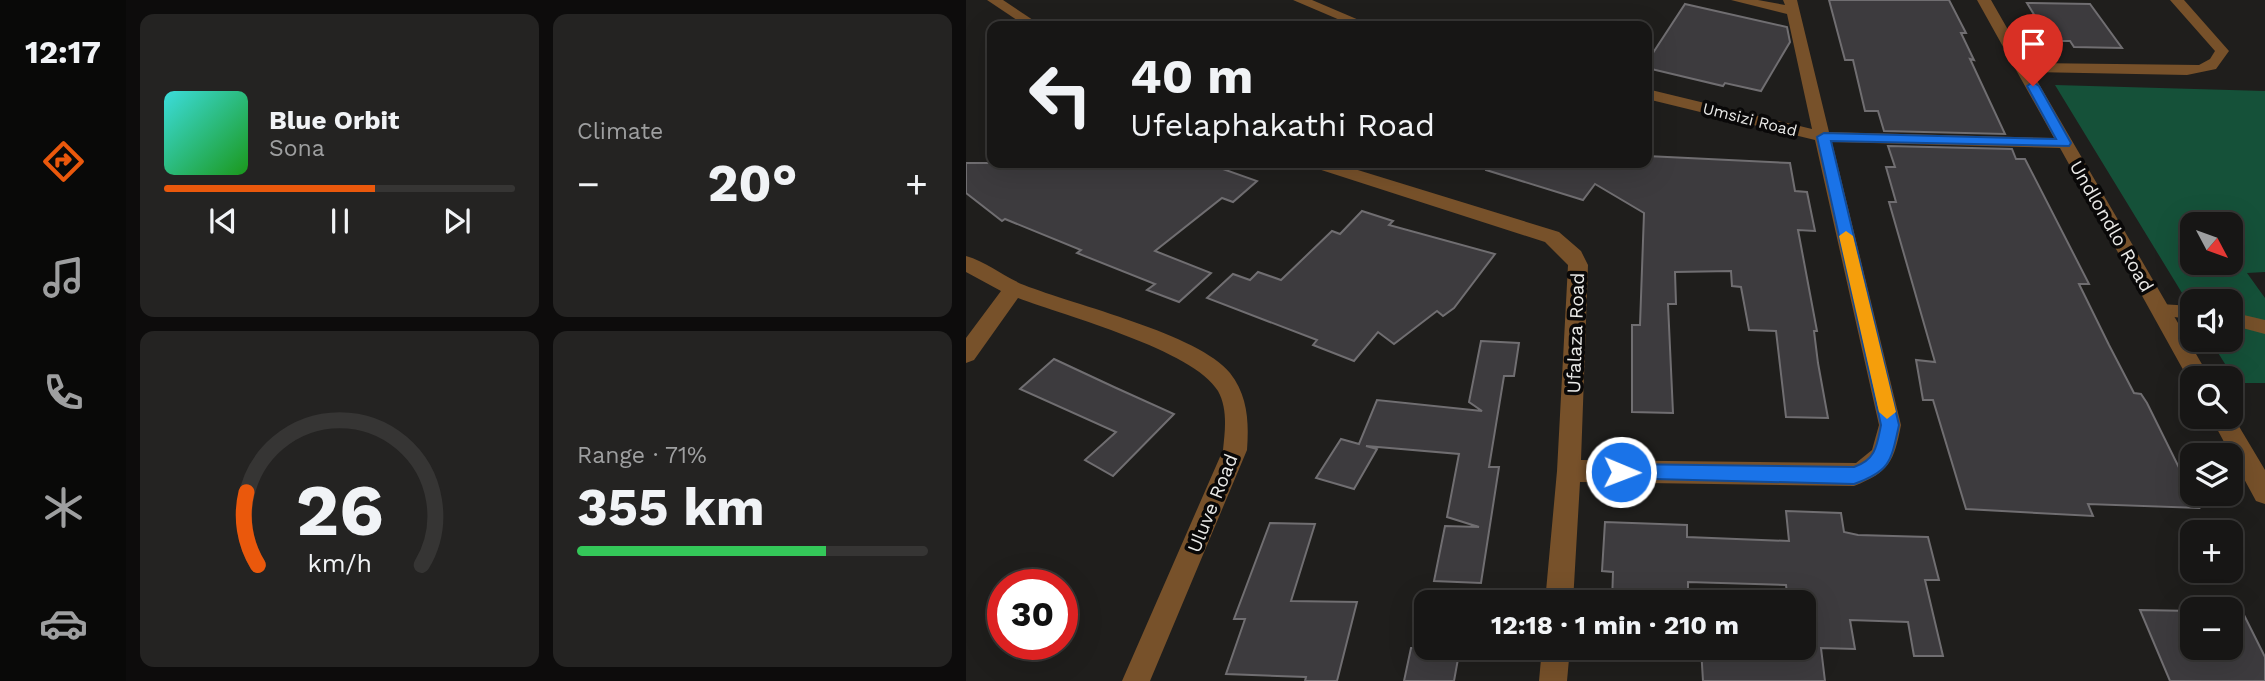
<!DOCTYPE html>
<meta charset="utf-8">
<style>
:root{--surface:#171615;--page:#242322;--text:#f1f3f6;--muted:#9e9fa0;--line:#363534;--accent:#ea580c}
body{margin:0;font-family:"Work Sans",sans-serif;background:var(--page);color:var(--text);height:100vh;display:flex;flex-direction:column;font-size:26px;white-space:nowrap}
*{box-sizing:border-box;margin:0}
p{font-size:23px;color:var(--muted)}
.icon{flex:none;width:38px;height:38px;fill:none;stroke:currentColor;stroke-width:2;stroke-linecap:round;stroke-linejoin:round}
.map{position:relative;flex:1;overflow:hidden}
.drawer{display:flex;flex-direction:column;gap:14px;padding:14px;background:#0d0c0c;width:840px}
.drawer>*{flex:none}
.banner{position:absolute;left:21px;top:21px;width:665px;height:147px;border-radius:14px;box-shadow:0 7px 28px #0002,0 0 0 2px var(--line);background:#171615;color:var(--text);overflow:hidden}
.needle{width:46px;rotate:131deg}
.buttons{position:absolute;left:1214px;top:212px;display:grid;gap:14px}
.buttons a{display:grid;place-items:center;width:63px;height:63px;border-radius:14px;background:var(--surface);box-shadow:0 7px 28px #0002,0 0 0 2px var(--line);font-size:35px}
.speed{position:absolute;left:21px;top:569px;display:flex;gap:14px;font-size:35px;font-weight:700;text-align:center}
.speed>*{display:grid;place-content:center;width:91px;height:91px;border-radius:50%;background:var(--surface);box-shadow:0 7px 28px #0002,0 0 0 2px var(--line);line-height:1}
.speed .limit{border:10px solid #d22;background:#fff;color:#111}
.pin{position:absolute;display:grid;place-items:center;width:60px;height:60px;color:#fff;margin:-72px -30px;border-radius:50% 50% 50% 0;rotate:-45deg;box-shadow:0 0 7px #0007}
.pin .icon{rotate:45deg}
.me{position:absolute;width:77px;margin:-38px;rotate:91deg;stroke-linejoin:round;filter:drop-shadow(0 0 5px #0008)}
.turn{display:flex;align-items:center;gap:24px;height:147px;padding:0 28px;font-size:32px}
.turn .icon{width:91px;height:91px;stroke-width:2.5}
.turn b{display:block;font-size:49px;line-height:60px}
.big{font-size:52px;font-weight:700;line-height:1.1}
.drawer .card{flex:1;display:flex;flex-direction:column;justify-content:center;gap:10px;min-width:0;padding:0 24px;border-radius:14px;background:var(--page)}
.drawer .dial{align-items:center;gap:0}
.dial svg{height:182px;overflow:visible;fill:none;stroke:var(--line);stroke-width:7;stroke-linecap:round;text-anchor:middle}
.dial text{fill:var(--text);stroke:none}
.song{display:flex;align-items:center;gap:21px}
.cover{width:84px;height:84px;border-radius:10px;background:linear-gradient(135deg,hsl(180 70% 55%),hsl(120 70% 35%))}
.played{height:7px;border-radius:4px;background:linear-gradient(90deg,var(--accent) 60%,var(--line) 60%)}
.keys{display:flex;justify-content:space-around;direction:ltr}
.heat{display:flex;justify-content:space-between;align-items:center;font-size:38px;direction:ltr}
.charge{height:10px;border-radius:5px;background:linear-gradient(90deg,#34c759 71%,var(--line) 0)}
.drawer .tiles{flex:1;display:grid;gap:14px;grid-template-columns:repeat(2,1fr)}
.trip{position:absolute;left:448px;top:590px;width:402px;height:70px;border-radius:14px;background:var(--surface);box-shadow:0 7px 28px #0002,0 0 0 2px var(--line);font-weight:700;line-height:70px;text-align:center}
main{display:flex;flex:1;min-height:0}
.tab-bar{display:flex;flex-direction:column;width:126px;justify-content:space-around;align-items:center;background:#090908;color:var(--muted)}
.tab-bar .icon{width:49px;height:49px}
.tab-bar .active{color:var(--accent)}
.tab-bar b{font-size:32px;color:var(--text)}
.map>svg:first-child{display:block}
</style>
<main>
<nav class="tab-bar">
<b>12:17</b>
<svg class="icon active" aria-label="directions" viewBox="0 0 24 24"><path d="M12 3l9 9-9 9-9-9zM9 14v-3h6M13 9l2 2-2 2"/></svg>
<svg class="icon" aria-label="music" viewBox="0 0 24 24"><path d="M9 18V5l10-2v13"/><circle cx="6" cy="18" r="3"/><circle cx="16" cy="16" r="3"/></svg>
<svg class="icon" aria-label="phone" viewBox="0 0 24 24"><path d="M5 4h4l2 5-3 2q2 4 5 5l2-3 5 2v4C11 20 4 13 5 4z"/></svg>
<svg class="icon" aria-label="climate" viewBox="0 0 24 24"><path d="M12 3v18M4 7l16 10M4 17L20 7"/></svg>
<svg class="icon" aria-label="car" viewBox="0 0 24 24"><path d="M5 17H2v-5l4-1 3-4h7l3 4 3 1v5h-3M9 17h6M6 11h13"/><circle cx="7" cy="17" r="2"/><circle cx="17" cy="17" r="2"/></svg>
</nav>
<section class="drawer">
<div class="tiles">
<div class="card">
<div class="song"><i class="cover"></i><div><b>Blue Orbit</b><p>Sona</p></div></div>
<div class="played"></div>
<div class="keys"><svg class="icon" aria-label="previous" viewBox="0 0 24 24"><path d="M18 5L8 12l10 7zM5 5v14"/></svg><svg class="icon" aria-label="pause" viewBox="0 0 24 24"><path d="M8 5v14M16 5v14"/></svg><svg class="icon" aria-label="next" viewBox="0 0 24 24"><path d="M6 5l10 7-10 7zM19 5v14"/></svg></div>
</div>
<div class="card"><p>Climate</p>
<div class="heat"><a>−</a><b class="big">20°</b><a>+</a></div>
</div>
<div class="card dial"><svg viewBox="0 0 100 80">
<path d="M14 69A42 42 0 1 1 86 69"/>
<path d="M14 69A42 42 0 0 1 9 37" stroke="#ea580c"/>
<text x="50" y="56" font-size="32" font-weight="700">26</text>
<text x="50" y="72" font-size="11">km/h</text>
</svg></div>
<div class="card"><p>Range · 71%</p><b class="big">355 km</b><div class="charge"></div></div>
</div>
</section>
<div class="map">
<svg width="1299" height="681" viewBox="0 0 1299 681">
<rect width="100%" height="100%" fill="#1f1e1c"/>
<!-- green -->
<path fill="#155139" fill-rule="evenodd" d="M 1089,85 L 1299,91 L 1299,272 L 1281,273 L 1299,298 L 1299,383 L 1271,383 L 1244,340 L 1265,340 L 1265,301 L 1227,301 L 1227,311 ZM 1227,224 L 1265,224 L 1265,262 L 1227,262 Z"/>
<!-- building -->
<g fill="#3d3b3e" stroke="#706e71" stroke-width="2">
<polygon points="863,0 983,0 1000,33 995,33 1008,60 1004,59 1039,134 918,131 912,111 899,111 887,60 879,60"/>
<polygon points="1061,3 1124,4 1156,48 1108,47 1104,41 1084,41"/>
<polygon points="719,4 821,27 824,42 795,91 759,83 757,86 681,68 681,62"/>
<polygon points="922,146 1046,149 1050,159 1059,159 1123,284 1113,284 1143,345 1168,393 1175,394 1181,403 1233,508 1122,504 1127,516 1000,509 967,400 957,400 950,360 969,362 923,202 930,202 920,167 929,167"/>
<polygon points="681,156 824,163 829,191 841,192 849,231 832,230 851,331 848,331 852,363 862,418 820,417 810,331 783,330 775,287 766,286 765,271 709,272 710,304 702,304 707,413 666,412 666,325 674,325 678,213 629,184 617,200 520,170 521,163 681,163"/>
<polygon points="0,163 240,163 291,181 267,202 256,198 189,251 245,273 213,302 181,290 189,284 111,253 115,250 39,219 36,221 0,193"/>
<polygon points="396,211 427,221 423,225 529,254 488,308 477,316 471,311 428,344 412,332 388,361 347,345 351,340 241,298 267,274 284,280 292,272 315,280 366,231 374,234"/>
<polygon points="515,341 553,343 548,376 538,376 523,467 533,467 515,583 468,581 479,526 513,527 481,517 493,454 400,446 411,449 388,489 350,478 375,439 393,444 411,400 516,411 503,402"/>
<polygon points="88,359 148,387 208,414 147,476 119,460 150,432 54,389"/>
<polygon points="820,511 875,513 878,532 892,535 962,537 973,580 959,580 977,656 948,656 942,622 884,620 889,649 855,648 859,681 737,681 735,648 838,648 838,602 822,602 820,585 722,582 722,602 646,602 647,572 636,571 639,522 721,525 721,537 823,541"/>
<polygon points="304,523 349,524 325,601 391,602 371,681 339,681 340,677 260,674 279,619 268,619"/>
<polygon points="1174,610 1227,611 1227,648 1265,648 1265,612 1277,613 1299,657 1299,681 1204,681"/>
<polygon points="445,648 494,648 488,681 438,681"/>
</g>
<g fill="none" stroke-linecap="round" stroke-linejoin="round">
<!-- lane -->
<g fill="#77512a" fill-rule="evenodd">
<polygon points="1194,304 1227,306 1227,319 1188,315 1186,310 1188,305"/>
<polygon points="1265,312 1299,320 1299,334 1265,325"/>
</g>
<!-- street -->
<g fill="#77512a" fill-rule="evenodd">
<polygon points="21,0 37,0 76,26 60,26"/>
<polygon points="327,0 346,0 407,26 388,26"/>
<path d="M 765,0 L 792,0 L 819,5 L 817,0 L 831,0 L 863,132 L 1088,138 L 1011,0 L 1025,0 L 1061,63 L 1233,65 L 1244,59 L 1249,51 L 1204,0 L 1218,0 L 1263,51 L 1250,69 L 1221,75 L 1066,72 L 1244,378 L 1227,378 L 1225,384 L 1094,148 L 866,142 L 935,425 C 928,461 924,472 888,486 L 614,482 L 607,602 L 579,602 L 591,471 L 602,265 L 579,242 L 346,167 L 344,163 L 369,163 L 593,232 L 615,251 L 622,265 L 615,460 L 890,463 L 906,450 L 913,425 L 849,140 L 681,99 L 681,89 L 846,129 L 821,14 Z"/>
<path d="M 0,256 C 21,262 38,277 58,285 C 108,305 233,334 264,373 C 282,396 283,422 281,450 L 184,681 L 156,681 L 257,450 C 259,431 262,409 252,391 C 228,350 99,316 52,298 L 8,360 L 0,363 L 0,338 L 35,291 L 0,272 Z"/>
<polygon points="1265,413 1299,470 1299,504 1290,501 1244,416 1265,416"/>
<polygon points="576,648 604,648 601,681 573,681"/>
</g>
</g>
<!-- route -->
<path fill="#1a73e8" stroke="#114b97" stroke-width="2" d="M 1067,82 L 1073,86 L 1105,143 L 1103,146 L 865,141 L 933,425 C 925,461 925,471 888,484 L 649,478 L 646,472 L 649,466 L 655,464 L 888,467 C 910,460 911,445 915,425 L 851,137 L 858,133 L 1090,139 L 1061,86 Z"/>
<!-- slow -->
<polygon fill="#f59e0b" points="880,231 887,236 930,412 921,419 913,412 873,236"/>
<g text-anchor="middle" stroke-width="7" stroke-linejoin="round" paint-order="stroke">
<!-- far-street labels -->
<g font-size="16" fill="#eaeae8" stroke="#090808">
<text transform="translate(784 119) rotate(14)" y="6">Umsizi Road</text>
</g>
<!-- street labels -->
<g font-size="19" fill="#eaeae8" stroke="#090808">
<text transform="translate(1146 226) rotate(60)" y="7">Undlondlo Road</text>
<text transform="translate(609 333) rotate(-88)" y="7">Ufalaza Road</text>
<text transform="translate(246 503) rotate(-68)" y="7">Uluve Road</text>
</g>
</g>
</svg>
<div class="buttons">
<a><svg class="needle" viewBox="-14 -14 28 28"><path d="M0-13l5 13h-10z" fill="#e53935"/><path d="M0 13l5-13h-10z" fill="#9e9fa0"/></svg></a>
<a><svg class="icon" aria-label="sound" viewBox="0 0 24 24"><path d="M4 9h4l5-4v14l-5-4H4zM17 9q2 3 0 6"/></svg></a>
<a><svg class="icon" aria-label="search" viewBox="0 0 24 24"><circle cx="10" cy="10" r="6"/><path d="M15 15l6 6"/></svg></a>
<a><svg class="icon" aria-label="layers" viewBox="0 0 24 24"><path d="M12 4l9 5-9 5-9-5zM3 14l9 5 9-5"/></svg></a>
<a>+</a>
<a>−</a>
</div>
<div class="speed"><div class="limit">30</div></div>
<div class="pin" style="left:1067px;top:86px;background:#d93025"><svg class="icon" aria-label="arrive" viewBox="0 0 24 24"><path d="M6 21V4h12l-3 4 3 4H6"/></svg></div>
<svg class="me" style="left:655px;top:472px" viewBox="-20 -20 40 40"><circle r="17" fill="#1a73e8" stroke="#fff" stroke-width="3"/><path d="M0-11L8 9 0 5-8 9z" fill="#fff"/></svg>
<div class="trip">12:18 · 1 min · 210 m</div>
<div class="banner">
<div class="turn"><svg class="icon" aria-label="left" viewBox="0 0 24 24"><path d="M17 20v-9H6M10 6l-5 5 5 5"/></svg><div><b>40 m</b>Ufelaphakathi Road</div></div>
</div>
</div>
</main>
